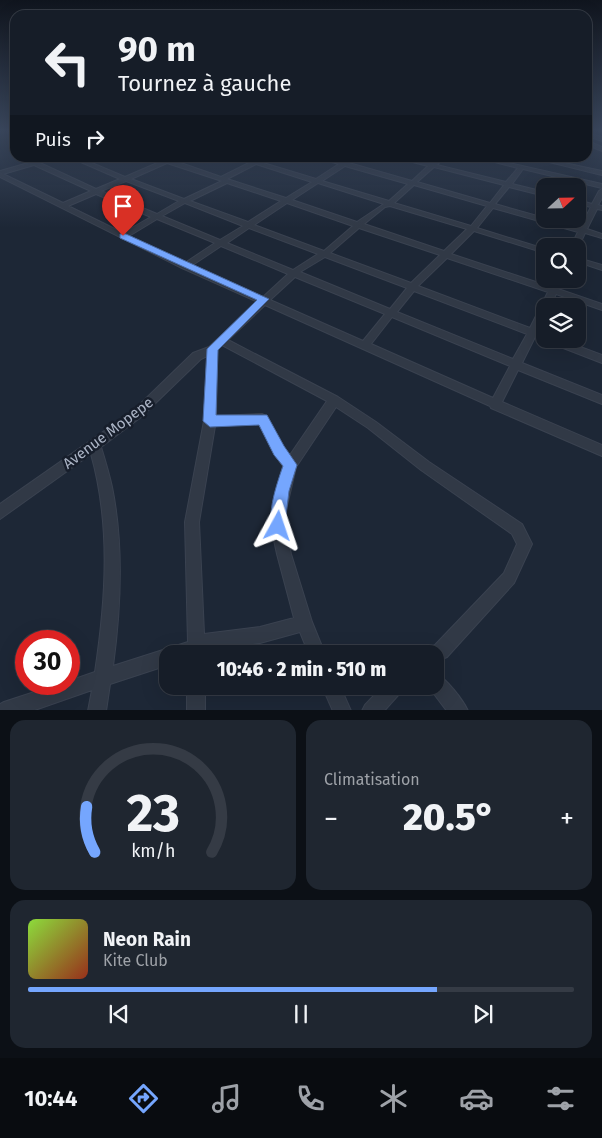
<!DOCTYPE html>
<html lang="fr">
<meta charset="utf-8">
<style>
:root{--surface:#161d28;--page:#1f2630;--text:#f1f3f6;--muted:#9ea2a8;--line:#353b45;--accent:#75a6fe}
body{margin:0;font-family:"Fira Sans",sans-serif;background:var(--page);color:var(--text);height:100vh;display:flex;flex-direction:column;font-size:19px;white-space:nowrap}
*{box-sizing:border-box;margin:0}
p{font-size:16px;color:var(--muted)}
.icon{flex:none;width:28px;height:28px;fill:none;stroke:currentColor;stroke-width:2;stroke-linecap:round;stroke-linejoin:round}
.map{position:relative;height:710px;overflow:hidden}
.drawer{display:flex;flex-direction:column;gap:10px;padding:10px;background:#0c1016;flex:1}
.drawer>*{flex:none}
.hud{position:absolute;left:10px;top:10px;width:582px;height:152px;border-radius:15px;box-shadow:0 5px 20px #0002,0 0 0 1px var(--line);background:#161d28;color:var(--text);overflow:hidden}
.needle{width:32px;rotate:68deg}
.buttons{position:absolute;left:536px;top:178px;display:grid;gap:10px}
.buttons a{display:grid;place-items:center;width:50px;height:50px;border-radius:10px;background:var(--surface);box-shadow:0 5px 20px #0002,0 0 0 1px var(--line);font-size:25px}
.speed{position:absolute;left:15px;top:630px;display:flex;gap:10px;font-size:25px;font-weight:700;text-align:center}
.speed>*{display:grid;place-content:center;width:65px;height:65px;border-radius:50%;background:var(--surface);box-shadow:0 5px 20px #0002,0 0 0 1px var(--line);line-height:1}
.speed .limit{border:8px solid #d22;background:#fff;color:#111}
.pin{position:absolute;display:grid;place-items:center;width:42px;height:42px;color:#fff;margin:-51px -21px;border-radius:50% 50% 50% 0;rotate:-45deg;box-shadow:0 0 5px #0007}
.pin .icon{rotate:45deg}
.me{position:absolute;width:55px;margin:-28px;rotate:5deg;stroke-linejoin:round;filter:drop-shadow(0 0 4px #0008)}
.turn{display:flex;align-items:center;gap:18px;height:105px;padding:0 25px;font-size:22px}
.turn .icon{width:65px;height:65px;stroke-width:2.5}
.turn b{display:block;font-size:35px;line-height:42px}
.then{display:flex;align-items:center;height:48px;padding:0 25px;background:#0003;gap:10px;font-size:19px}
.big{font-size:38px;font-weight:800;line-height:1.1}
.drawer .tile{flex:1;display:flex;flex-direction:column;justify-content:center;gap:8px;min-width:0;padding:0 18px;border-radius:15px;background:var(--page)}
.drawer .dial{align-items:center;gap:0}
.dial svg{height:130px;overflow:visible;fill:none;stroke:var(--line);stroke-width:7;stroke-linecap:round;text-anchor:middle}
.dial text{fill:var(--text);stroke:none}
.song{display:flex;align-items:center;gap:15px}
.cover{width:60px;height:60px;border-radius:8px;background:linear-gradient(135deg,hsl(90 70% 55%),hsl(10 70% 35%))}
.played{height:5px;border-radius:2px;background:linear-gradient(90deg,var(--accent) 75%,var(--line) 75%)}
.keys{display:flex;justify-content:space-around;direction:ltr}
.heat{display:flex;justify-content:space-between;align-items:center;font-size:28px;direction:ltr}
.drawer .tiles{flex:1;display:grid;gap:10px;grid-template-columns:1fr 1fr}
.tile:last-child{grid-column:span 2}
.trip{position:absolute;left:159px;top:645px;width:285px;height:50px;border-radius:15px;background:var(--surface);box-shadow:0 5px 20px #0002,0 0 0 1px var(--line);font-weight:800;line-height:50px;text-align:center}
.dock{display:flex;height:80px;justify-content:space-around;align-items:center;background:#090c10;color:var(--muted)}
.dock .icon{width:35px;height:35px}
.dock .on{color:var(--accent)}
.dock b{font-size:22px;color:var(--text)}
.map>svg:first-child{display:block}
</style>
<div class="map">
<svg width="602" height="711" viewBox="0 0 602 711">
<rect width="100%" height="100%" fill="#1d2736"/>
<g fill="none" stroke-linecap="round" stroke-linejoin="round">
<defs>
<g id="minor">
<polygon points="597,129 602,129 602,131 597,130"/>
<polygon points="588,133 602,137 602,141 588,136"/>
<polygon points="588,141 602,147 602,151 588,145"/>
<path d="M 46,158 L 53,158 L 40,163 L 96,189 L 120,179 L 74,159 L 74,158 L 80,158 L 125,177 L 162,161 L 157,158 L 171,159 L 172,160 L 221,177 L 251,162 L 240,159 L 240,158 L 260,160 L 260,162 L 316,179 L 339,164 L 321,159 L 321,158 L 327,158 L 343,162 L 350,158 L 355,158 L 349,163 L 412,181 L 428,166 L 401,159 L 401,158 L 408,158 L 431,163 L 438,158 L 443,158 L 437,165 L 506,182 L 518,168 L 479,158 L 487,158 L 602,184 L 602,188 L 523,169 L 512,184 L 545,192 L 545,196 L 509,187 L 495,204 L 580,228 L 591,207 L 578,204 L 578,200 L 592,204 L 599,191 L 602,189 L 602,198 L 598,205 L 602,206 L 602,210 L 597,209 L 587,229 L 602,234 L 602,238 L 585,233 L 578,248 L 578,246 L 571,246 L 578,232 L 493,208 L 477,228 L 545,249 L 545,253 L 474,231 L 451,254 L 551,287 L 555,279 L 563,279 L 558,289 L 602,304 L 602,310 L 556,294 L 550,306 L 545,306 L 545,316 L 538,331 L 545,333 L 545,339 L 559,339 L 602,355 L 602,363 L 535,337 L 522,363 L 602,395 L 602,404 L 518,370 L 502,402 L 602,445 L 602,456 L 491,408 L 490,406 L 265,305 L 228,340 L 338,397 L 376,422 L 429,462 L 522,524 L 532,544 L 514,583 L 447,657 L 435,662 L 435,654 L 427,654 L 429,648 L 435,645 L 504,573 L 517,544 L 512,534 L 421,470 L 368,428 L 336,407 L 296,467 L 286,510 L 285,526 L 291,554 L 312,622 L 325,654 L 309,654 L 300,632 L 260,643 L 206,650 L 205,654 L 168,654 L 168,665 L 110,684 L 106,711 L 88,711 L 92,690 L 32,711 L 0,711 L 0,704 L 4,702 L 59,684 L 69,684 L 69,681 L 95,672 C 106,599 111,525 91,454 L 0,519 L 0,504 L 133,411 L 193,353 L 209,347 L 258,302 L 182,268 L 0,177 L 0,171 ZM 167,163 L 222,181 L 184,199 L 131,179 ZM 256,164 L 312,182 L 286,198 L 227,179 ZM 34,165 L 91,191 L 63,203 L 3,174 ZM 345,166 L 408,184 L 389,201 L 322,181 ZM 434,167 L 504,185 L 490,203 L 417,182 ZM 126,181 L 179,201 L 157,214 L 101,191 ZM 227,183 L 281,201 L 248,222 L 190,201 ZM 318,183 L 384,204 L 357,222 L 292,200 ZM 414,185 L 487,206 L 471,226 L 394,203 ZM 96,194 L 151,217 L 123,233 L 68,206 ZM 185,203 L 243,226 L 220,240 L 162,216 ZM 287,203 L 353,226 L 324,251 L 254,225 ZM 390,206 L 467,229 L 444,251 L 364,224 L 385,207 ZM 157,219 L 215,243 L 185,263 L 129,236 ZM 249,228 L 318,254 L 293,270 L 227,243 ZM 359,228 L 440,255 L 411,283 L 330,253 ZM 221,246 L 288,274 L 263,297 L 191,266 ZM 325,257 L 407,288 L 390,309 L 300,272 ZM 447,258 L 548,292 L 530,328 L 418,286 ZM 295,277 L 385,314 L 363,341 L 270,300 ZM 414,291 L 527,334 L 513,359 L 397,312 ZM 392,317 L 510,366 L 493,398 L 371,344 ZM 222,345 L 327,401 L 290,455 L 283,447 L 266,416 L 262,414 L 216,416 L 217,350 ZM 207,356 L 204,421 L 185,522 L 188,642 L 113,666 C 121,607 124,546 112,487 C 109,473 105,460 101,447 L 141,417 L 201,359 ZM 259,424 L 275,455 L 283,466 L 272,510 L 271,526 L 277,554 L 294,618 L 260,627 L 204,634 L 199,522 L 215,426 Z"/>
<polygon points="533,158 541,158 602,171 602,175"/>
<polygon points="578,258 602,265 602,270 578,262"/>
<path d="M 435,673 C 446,678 463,700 468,711 L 447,711 L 428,686 L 435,686 Z"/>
<rect x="187" y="686" width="18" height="25"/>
<polygon points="322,686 340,686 351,711 333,711"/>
<polygon points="383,686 404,686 401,692 384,711 362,711 365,705"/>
</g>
</defs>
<!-- minor casing -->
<use href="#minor" stroke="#3a4250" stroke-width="2"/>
<!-- minor -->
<use href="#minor" fill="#313946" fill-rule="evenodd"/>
</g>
<!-- sky -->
<linearGradient id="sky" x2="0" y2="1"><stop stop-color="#10151e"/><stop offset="0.57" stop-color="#3a475d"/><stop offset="1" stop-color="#3a475d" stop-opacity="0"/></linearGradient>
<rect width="602" height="228" fill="url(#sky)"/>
<!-- route -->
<path fill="#75a6fe" stroke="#4c6ca5" d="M 120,234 L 126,234 L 269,299 L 218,350 L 216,415 L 267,415 L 284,446 L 297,465 L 289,491 L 284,532 L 278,534 L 273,532 C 266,515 277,483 283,466 L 274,455 L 259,425 L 210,427 L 203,421 L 207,349 L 257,300 L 120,238 Z"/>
<g text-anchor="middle" stroke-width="5" stroke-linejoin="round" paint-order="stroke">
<!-- street labels -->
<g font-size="15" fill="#aab3c4" stroke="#171e2b">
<text transform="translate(108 433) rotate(-37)" y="5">Avenue Mopepe</text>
</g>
</g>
</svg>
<div class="buttons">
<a><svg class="needle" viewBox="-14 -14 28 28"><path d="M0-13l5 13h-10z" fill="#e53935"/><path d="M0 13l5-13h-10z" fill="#9ea2a8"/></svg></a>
<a><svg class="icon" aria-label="search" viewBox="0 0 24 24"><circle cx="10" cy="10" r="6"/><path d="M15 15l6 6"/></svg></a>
<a><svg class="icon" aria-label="layers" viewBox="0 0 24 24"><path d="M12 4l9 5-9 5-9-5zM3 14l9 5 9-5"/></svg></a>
</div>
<div class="speed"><div class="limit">30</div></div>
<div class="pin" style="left:123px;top:236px;background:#d93025"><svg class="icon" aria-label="arrive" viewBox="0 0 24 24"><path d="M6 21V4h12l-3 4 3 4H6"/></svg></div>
<svg class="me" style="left:278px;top:526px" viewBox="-20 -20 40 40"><path d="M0-17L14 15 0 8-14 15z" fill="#75a6fe" stroke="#fff" stroke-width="4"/></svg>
<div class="trip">10:46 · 2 min · 510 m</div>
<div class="hud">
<div class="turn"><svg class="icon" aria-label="left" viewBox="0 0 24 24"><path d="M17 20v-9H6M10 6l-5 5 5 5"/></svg><div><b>90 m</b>Tournez à gauche</div></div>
<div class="then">Puis<svg class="icon" aria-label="right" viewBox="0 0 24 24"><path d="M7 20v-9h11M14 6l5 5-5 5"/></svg></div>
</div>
</div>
<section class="drawer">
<div class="tiles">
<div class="tile dial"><svg viewBox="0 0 100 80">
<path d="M14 69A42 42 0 1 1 86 69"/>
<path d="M14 69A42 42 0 0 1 9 41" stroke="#75a6fe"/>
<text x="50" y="56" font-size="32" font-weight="700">23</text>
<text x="50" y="72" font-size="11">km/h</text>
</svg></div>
<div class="tile"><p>Climatisation</p>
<div class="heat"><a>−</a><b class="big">20.5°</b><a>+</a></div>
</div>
<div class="tile">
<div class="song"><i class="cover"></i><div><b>Neon Rain</b><p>Kite Club</p></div></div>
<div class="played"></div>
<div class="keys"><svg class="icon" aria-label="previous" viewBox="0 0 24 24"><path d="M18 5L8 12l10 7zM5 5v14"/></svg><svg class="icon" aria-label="pause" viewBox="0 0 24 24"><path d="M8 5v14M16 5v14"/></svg><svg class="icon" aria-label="next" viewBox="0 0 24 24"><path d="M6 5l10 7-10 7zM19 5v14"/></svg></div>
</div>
</div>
</section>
<nav class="dock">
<b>10:44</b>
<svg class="icon on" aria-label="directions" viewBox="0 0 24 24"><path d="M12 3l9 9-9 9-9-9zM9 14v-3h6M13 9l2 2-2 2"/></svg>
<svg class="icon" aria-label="music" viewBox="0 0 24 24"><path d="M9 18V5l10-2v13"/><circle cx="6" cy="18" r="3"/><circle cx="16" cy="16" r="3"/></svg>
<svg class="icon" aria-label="phone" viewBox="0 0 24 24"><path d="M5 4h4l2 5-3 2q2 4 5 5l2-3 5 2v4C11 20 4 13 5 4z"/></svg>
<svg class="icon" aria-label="climate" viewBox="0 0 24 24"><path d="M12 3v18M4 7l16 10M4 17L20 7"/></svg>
<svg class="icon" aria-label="car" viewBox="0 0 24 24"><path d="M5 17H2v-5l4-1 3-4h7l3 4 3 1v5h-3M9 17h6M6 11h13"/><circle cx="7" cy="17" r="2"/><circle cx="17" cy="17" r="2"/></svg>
<svg class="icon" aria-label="filters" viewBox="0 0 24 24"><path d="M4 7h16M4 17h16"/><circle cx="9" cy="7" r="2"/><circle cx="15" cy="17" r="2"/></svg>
</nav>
